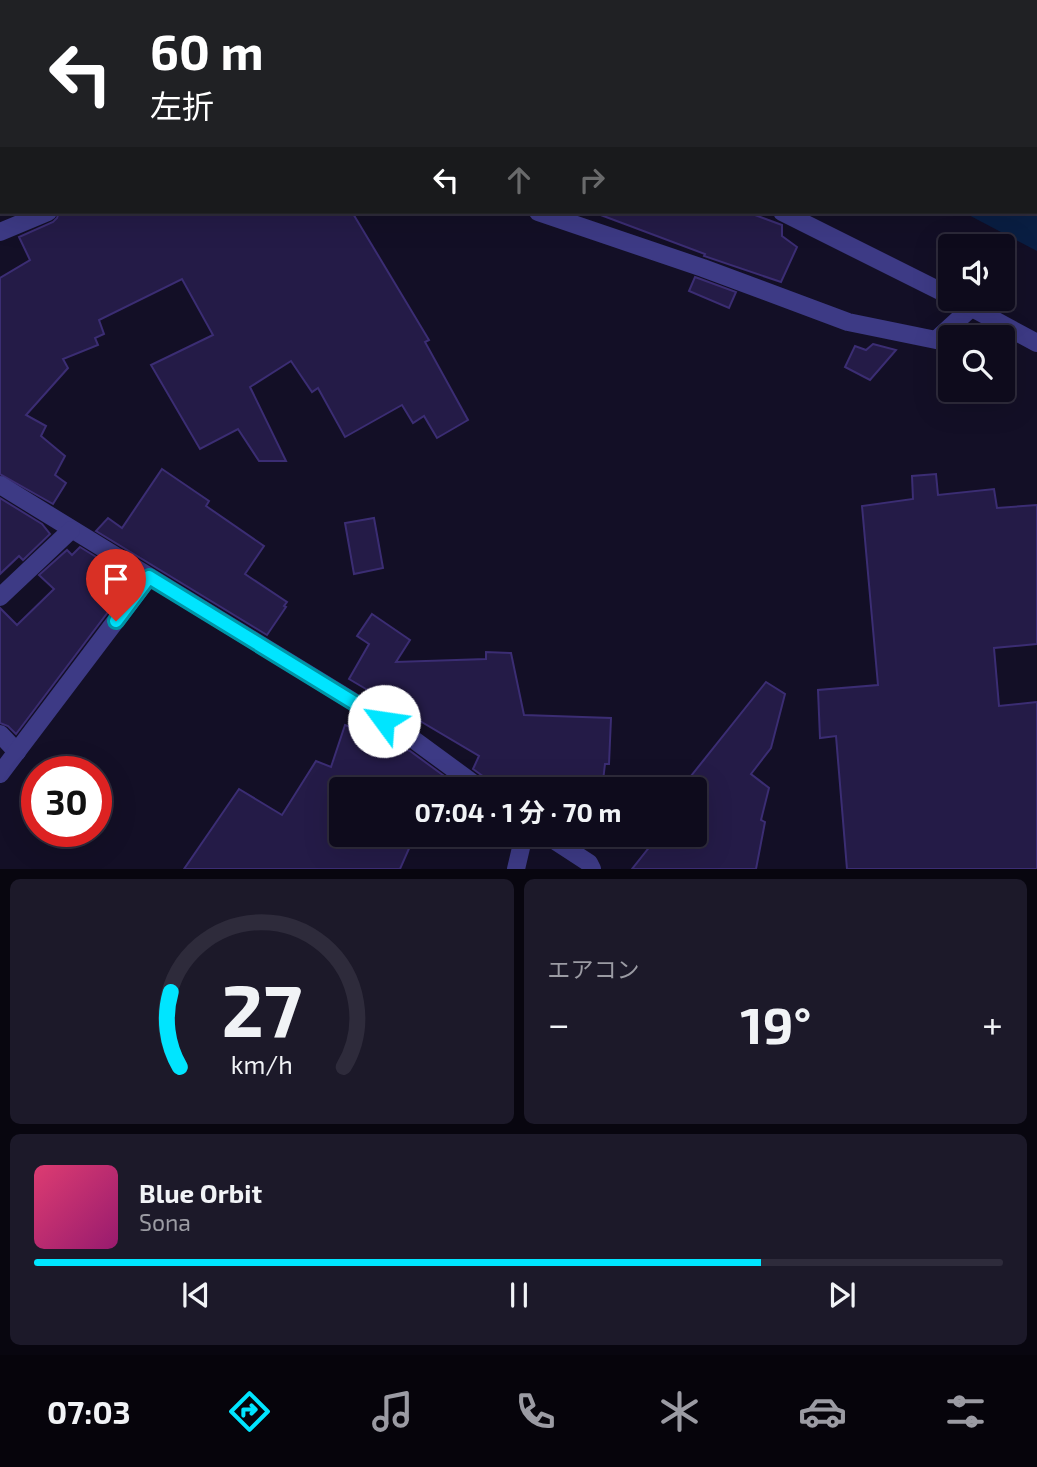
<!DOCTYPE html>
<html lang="ja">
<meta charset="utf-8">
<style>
:root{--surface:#0e0b1c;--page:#1c1929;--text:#f1f3f6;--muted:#9b9ba3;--line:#2e2b3b;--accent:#00e5ff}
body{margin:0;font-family:"Exo 2","Noto Sans JP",sans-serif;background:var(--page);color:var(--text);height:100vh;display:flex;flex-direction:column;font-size:26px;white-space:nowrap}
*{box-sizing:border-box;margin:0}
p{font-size:23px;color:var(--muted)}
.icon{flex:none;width:38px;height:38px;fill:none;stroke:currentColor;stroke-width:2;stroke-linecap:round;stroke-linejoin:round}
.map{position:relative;height:869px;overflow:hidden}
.panel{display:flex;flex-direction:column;gap:10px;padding:10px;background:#08060f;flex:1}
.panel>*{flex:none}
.guide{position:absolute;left:0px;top:0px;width:1038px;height:214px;box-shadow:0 7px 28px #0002,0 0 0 2px var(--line);background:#202124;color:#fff;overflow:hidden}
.fabs{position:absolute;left:938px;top:234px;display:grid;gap:14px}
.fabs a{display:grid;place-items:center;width:77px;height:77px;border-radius:7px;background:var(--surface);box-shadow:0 7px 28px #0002,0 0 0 2px var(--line);font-size:35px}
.speed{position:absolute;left:21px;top:756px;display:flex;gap:14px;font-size:35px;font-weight:700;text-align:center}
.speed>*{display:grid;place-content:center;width:91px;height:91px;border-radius:50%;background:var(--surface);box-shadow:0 7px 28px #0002,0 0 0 2px var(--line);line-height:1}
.speed .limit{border:10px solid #d22;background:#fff;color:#111}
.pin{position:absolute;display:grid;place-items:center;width:60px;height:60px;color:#fff;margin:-72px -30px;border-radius:50% 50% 50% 0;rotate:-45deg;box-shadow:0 0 7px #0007}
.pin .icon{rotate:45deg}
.me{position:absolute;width:77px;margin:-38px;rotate:301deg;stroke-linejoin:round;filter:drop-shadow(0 0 5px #0008)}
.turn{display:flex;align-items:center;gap:24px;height:147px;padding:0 35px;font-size:32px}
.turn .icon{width:91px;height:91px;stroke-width:2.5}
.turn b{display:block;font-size:49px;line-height:60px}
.lanes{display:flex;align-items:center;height:66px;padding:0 35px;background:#0003;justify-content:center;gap:35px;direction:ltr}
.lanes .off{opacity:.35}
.big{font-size:52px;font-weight:700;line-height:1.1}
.panel .tile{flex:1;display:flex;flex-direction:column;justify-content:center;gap:10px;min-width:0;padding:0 24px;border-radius:10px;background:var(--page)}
.panel .dial{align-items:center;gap:0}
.dial svg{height:182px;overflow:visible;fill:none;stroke:var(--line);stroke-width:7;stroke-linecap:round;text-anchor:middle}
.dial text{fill:var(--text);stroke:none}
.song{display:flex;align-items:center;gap:21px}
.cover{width:84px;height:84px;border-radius:10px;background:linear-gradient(135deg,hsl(340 70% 55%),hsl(320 70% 35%))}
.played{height:7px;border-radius:4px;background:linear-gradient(90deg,var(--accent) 75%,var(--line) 75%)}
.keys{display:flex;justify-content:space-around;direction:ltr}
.heat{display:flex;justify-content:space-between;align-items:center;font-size:38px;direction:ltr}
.panel .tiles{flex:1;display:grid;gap:10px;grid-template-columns:1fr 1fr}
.tile:last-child{grid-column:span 2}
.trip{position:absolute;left:329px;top:777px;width:378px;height:70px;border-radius:7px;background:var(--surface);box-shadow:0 7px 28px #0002,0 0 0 2px var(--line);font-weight:700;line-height:70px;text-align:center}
.menu{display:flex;height:112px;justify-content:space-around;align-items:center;background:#06040b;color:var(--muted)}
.menu .icon{width:49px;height:49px}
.menu .current{color:var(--accent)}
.menu b{font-size:32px;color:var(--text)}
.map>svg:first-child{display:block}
</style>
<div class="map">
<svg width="1037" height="869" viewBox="0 0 1037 869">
<rect width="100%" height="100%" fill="#130f26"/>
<!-- water -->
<g fill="#0a1f44">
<polygon points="572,0 741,0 745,2 575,2"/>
<polygon points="1036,155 1037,156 1037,251 963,212 1036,212"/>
</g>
<!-- building -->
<g fill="#241b47" stroke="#3b2d73" stroke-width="2">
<polygon points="59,212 352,212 429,340 425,342 468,420 437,438 424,416 413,423 402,405 345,437 318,388 312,392 291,361 250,387 286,461 259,461 238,429 200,449 151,365 213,335 182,279 99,320 104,334 95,338 98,345 63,359 68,368 26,415 46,426 41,436 65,456 55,475 66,483 53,504 0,474 0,278 30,260 19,237 53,222 57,218"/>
<polygon points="598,212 747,212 782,225 782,236 797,247 781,282 704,256 705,254 598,214"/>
<polygon points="695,277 736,292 729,308 689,291"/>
<polygon points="873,344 896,350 870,380 845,367 855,346 866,350"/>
<polygon points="162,469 209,501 206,506 264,546 245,574 287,602 284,606 286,607 267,635 96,531 108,518 122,528"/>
<polygon points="936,474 938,495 994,489 997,508 1037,505 1037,644 994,648 999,706 1037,702 1037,869 847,869 836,736 820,738 818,690 878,685 862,506 913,499 912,476"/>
<polygon points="0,498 42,524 50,534 23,560 19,556 0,574"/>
<polygon points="374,518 383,568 354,574 345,523"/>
<polygon points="80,547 119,571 100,590 114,604 16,734 8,726 0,723 0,608 17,625 54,589 39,575 67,550 72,555"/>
<polygon points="372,614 410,640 396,662 486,659 486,652 511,653 524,715 611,718 609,764 605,764 602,789 492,789 488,780 473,769 479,756 349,679 369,644 357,636"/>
<polygon points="766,682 785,694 771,748 751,774 769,788 761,820 765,822 756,869 632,869 659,835 695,835 695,789 685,789 683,786"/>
<polygon points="345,725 410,751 462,789 341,789 341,835 415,835 400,869 184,869 239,789 282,815 316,761 331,767"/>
</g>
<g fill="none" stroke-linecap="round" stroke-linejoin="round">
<!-- minor -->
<g stroke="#3d3a85" stroke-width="18">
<polyline points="96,0 100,2"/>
<polyline points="397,0 400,2"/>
<polyline points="538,212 703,268 848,322 936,340 972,307"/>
<polyline points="782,212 950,296"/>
<polyline points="0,232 48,212"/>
<polyline points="963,303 1037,343"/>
<polyline points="0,485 406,734 481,789"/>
<polyline points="0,597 71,530"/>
<polyline points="0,734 17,752"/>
<polyline points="0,774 149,577"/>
<polyline points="546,835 589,863 592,869"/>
<polyline points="516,869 524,835"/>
</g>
<!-- tertiary -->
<g stroke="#3d3a85" stroke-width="18">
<polyline points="964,0 967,2"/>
<polyline points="1036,38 1037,39"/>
</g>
</g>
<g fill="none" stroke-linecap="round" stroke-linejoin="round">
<defs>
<polyline id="route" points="116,621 149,577 384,721"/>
</defs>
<!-- route casing -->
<use href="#route" stroke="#0095a6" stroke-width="18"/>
<!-- route -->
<use href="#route" stroke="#00e5ff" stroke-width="12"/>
</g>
</svg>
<div class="fabs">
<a><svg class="icon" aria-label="sound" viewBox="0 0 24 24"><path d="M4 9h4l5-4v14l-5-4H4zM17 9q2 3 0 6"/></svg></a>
<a><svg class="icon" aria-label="search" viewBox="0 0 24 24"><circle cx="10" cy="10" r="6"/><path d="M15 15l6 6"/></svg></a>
</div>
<div class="speed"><div class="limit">30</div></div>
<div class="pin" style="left:116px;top:621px;background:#d93025"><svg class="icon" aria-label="arrive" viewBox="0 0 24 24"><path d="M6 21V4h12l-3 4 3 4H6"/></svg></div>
<svg class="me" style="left:384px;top:721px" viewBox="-20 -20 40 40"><circle r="19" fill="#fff"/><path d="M0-13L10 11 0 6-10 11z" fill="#00e5ff"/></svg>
<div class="trip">07:04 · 1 分 · 70 m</div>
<div class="guide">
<div class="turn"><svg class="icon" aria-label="left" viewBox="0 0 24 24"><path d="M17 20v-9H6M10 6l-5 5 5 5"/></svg><div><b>60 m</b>左折</div></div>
<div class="lanes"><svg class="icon" aria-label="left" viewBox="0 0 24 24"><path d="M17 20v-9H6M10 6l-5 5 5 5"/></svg><svg class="icon off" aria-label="ahead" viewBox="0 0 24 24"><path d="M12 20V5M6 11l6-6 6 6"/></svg><svg class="icon off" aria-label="right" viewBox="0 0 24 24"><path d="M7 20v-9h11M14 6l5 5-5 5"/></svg></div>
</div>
</div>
<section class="panel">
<div class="tiles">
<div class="tile dial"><svg viewBox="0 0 100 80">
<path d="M14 69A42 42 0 1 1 86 69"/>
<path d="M14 69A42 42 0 0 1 10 36" stroke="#00e5ff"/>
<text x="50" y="56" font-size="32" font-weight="700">27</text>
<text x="50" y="72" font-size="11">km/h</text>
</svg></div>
<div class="tile"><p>エアコン</p>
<div class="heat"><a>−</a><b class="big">19°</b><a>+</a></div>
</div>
<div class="tile">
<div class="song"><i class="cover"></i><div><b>Blue Orbit</b><p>Sona</p></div></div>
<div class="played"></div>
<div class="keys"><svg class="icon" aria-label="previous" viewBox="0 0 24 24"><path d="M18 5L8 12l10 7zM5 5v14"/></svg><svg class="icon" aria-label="pause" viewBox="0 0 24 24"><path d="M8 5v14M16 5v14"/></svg><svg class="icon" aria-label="next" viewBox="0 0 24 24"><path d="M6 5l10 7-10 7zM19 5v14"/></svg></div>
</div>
</div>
</section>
<nav class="menu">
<b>07:03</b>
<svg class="icon current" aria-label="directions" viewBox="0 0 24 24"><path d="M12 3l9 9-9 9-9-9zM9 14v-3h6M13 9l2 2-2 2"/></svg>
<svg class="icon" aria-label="music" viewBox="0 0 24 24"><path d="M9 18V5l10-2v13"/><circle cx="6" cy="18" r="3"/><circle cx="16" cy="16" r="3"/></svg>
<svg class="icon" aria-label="phone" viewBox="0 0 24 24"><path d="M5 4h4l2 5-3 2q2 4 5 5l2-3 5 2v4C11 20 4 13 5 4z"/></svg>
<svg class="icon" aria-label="climate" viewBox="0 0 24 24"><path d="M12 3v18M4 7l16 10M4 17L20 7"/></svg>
<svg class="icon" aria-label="car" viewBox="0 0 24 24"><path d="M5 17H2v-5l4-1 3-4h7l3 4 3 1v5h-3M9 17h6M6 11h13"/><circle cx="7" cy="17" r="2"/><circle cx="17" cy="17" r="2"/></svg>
<svg class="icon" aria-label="filters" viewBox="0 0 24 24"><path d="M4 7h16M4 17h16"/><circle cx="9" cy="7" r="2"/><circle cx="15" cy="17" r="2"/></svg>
</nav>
